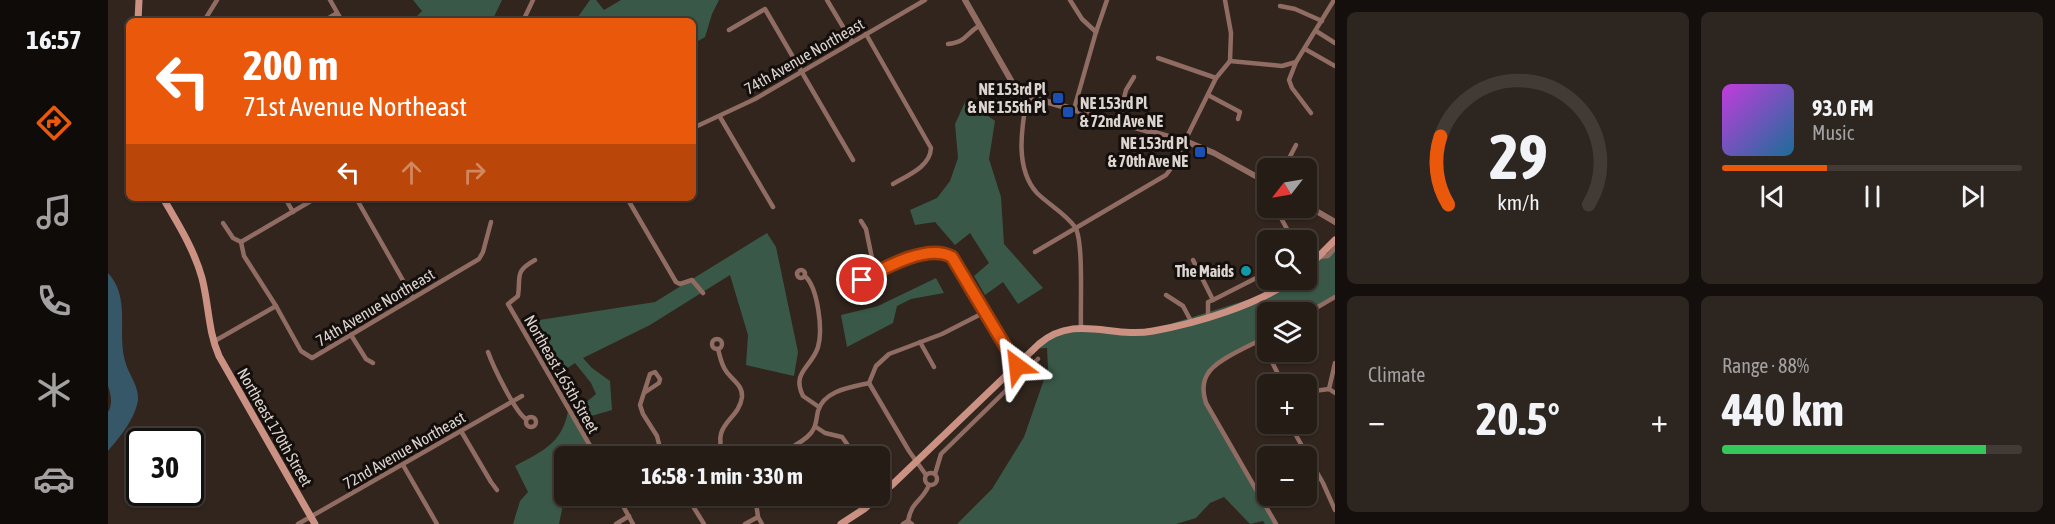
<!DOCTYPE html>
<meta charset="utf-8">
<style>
:root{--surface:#251c16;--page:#2d251f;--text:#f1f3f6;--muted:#a3a1a1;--line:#423a35;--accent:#ea580c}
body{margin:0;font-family:"Asap Condensed",sans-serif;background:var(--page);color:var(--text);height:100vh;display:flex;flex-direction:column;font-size:22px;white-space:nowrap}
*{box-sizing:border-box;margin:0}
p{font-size:20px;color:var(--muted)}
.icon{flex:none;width:33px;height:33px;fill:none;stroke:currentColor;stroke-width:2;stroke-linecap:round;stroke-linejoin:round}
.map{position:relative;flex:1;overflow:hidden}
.panel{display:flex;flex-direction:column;gap:12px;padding:12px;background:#140f0c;width:720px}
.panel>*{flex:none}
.hud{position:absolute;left:18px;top:18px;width:570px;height:183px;border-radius:9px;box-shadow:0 2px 4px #0004,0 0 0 2px var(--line);background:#ea580c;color:#fff;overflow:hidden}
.needle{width:39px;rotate:239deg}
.buttons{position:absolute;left:1149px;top:158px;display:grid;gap:12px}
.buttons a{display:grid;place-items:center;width:60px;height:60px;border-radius:9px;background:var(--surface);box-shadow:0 2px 4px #0004,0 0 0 2px var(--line);font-size:30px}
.speed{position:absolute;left:18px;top:428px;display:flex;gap:12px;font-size:30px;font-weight:700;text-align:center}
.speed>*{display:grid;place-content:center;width:78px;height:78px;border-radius:50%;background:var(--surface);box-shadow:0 2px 4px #0004,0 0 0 2px var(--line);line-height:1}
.speed .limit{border:3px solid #111;border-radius:9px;background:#fff;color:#111}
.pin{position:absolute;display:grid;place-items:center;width:51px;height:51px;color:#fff;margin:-26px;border:3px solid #fff;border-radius:50%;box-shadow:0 2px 6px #0007}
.me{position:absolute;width:66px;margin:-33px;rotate:330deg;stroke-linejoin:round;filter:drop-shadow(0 0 4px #0008)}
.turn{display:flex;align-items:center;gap:21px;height:126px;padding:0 18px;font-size:27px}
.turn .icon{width:78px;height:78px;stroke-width:2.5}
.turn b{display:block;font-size:42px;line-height:51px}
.lanes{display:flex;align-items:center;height:57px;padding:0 18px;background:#0003;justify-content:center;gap:30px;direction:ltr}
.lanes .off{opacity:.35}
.big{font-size:45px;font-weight:700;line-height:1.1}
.panel .card{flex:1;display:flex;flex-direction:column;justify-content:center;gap:9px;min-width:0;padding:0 21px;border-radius:9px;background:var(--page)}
.panel .dial{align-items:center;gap:0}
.dial svg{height:156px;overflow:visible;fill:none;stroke:var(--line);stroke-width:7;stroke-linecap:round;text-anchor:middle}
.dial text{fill:var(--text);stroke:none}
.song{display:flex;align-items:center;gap:18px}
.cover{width:72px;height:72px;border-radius:9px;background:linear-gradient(135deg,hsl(290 70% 55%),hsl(200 70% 35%))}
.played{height:6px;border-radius:3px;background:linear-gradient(90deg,var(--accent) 35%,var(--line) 35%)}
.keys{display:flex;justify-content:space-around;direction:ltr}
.heat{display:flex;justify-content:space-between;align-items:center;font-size:33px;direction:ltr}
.charge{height:9px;border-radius:4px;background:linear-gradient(90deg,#34c759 88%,var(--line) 0)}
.panel .tiles{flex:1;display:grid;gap:12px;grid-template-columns:repeat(2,1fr)}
.trip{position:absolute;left:446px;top:446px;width:336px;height:60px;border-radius:9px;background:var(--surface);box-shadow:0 2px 4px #0004,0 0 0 2px var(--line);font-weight:700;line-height:60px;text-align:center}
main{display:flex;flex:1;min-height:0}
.menu{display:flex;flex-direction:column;width:108px;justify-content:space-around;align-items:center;background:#0f0b09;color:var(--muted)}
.menu .icon{width:42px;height:42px}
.menu .selected{color:var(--accent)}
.menu b{font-size:27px;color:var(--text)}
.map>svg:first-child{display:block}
</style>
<main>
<nav class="menu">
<b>16:57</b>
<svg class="icon selected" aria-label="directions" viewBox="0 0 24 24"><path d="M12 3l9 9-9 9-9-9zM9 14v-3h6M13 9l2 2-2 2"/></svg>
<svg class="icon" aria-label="music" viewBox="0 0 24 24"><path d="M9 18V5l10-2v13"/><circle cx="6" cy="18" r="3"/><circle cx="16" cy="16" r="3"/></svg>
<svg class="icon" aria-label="phone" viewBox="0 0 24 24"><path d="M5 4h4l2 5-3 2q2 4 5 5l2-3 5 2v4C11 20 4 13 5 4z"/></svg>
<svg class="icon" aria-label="climate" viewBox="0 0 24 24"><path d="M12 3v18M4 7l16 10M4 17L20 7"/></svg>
<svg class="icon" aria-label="car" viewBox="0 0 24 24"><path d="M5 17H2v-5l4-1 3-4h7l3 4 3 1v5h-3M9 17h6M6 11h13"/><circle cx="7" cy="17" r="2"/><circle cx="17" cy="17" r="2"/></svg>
</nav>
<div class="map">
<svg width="1227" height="524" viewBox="0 0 1227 524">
<rect width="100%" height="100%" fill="#31251d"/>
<!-- green -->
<g fill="#395848">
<polygon points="305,0 394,0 384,21 304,21 314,11"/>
<polygon points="482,0 488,0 496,10 513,0 611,0 604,14 597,37 585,44 585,21 467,21"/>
<polygon points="858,100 887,121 881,159 893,197 896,244 935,288 910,304 895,282 877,295 866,276 881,263 862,233 847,245 827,222 807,225 802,210 829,198 842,181 850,158 847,124"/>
<polygon points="659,233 668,247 690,352 686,376 638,365 640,335 622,275 542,325 475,358 484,368 502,381 504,410 473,419 469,410 488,394 483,383 467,363 448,376 425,321 547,302"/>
<polygon points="1227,241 1227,297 1198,312 1160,312 1159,336 1109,365 1098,376 1096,395 1168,524 1157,524 1155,521 1142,524 1116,497 1102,503 1088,518 1068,524 849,524 884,489 916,437 940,368 939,348 923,349 936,336 953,328 1043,330 1155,295 1182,279 1198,279 1199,268"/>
<polygon points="828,278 836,293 803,299 789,306 785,323 739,347 733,315 770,306"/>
<path d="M 460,411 L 479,443 L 469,449 L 467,456 L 456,456 L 457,495 L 451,524 L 405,524 L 412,501 L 420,492 L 407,466 C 434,451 454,444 460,411 Z"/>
</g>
<!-- water -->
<path fill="#365768" d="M 0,273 C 23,298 9,331 17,361 C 20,374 31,385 30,400 C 27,419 12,437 0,451 L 0,412 C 5,405 3,394 0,386 Z"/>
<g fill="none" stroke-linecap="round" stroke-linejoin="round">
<!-- minor -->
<g stroke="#906c63" stroke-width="4.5">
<polyline points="222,0 234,21"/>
<polyline points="719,0 744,42"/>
<polyline points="962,0 974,19 988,32"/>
<polyline points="1117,0 1123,33 1122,61"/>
<polyline points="1172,6 1187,9 1214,21"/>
<polyline points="96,21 109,0"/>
<polyline points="216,21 229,13"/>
<polyline points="415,21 425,0"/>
<polyline points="621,30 657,9 745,160"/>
<polyline points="1208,31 1227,43"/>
<path d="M 758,34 L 823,148 C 822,167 800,175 785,184"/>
<path d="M 840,44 C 859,42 857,34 871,26"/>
<polyline points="1197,49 1227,66"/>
<polyline points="1050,58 1108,78"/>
<polyline points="1122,61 1174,66 1188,62 1226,0"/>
<polyline points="1188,62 1181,80 1184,88 1203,113"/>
<polyline points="1100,95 1132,112 1130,119"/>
<path d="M 919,96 C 914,126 906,168 929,193 C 940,204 958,214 967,227 C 976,241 972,307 973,327"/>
<polyline points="966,109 988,32 999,0"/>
<polyline points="612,117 665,207"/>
<polyline points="1010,122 1018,90 1026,77"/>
<polyline points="585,128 647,99 817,0"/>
<polyline points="1176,168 1188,145"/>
<polyline points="177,198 185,212"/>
<polyline points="248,198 305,298"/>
<polyline points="519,198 568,282 572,284 584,280 595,293"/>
<polyline points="1167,207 1185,240"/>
<polyline points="753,221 758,229 767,273"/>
<polyline points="115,223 125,238 133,242"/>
<polyline points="1152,237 1160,249"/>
<polyline points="133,242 136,256 168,306 193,351 204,358 371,259 375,252 383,222"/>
<polyline points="133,242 208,198"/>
<polyline points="927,252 1058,175 1064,167 1108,78 1122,61"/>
<polyline points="1211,257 1220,256 1227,248"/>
<path d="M 427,260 C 406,272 413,275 410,296 L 400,304 L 488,456"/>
<polyline points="1085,260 1105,300 1100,302 1100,316"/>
<circle cx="693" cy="274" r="4"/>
<path d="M 697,276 C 710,288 715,330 710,347 C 704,367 683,372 695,396 L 711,407"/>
<path d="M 741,287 C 765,274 818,241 844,257 L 909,366"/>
<polyline points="1058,295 1075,306 1083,321"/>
<polyline points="1105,300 1160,272"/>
<polyline points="1198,314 1227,297"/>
<polyline points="243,335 258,359 265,363"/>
<path d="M 1160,336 C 1144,345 1106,360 1099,375 C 1094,384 1095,394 1098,403 L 1168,524"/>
<circle cx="609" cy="344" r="5"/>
<polyline points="1153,340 1175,384"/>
<polyline points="105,342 168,306"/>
<polyline points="812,342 826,367"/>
<path d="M 610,349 C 612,356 613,364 618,371 C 624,380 635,385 634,397 C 631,421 602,423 616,456"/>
<path d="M 380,352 C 385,366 407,412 418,419"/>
<polyline points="761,383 801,451 818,475"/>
<polyline points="1221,389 1227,363"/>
<polyline points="1198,392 1221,389 1227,393"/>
<polyline points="536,393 551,383 552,379 547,372 542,374 532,405 535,414 549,436 554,456"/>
<circle cx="423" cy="422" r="5"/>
<polyline points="1181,423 1215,483 1227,510"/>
<polyline points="708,427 717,433 734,437 744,451 752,456"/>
<polyline points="353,431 383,482 389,490"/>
<path d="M 668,456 C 680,449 695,443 703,433 C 709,426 708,419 710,411 C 716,390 744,387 761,383 L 768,366 L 781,354 L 834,334 L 877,312"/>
<polyline points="295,465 329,524"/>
<circle cx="823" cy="479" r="6"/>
<polyline points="827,474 833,454 930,359"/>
<polyline points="509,495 525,524"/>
<polyline points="578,495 596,524"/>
<polyline points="647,495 650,517 654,524"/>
<path d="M 800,521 C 804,500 814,502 821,485"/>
<polyline points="190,524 414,396"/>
<polyline points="508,524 521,516"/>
<polyline points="637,524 650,517"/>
<polyline points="795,524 800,521 804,524"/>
</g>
<!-- tertiary -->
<g stroke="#906c63" stroke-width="6">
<polyline points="857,0 904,82 919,96 1082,143 1106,153 1160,183"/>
<polyline points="1198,205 1227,222"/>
</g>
<!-- secondary -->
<g stroke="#cb9284" stroke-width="7">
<polyline points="30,21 31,0"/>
<path d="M 55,198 C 70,224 86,249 94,278 C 101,305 100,331 111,356 L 207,524"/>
<polyline points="1198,269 1227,240"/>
<path d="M 733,524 L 756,509 L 786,483 L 931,344 C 967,313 1004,339 1045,331 C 1090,323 1149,305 1186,279"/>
</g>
</g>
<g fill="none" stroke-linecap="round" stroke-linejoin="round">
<defs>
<path id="route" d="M 754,280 C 776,268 820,243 844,257 L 909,366"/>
</defs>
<!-- route casing -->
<use href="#route" stroke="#983908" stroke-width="15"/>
<!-- route -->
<use href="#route" stroke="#ea580c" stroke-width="10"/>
</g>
<!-- markers -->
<g fill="#1a4fb4" stroke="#140f0c" stroke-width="2">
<rect x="944" y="92" width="12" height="12" rx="3"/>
<rect x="954" y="106" width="12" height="12" rx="3"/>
<rect x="1086" y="146" width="12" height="12" rx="3"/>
</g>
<circle fill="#0f9aa8" stroke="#140f0c" stroke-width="2" cx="1138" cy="271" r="6"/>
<g text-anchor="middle" stroke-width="6" stroke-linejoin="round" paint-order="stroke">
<!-- street labels -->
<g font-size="16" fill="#dcd4cf" stroke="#140f0c">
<text transform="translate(696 56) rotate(-30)" y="6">74th Avenue Northeast</text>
<text transform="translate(267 307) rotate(-31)" y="6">74th Avenue Northeast</text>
<text transform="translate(454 374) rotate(60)" y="6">Northeast 165th Street</text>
<text transform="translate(167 427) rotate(60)" y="6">Northeast 170th Street</text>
<text transform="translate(296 450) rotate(-30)" y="6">72nd Avenue Northeast</text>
</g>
<!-- poi labels -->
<g font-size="16" font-weight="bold" fill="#dcd4cf" stroke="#140f0c" text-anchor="end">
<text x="938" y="95">NE 153rd Pl<tspan x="938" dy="18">&amp; NE 155th Pl</tspan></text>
<text x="972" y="109" text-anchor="start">NE 153rd Pl<tspan x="972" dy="18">&amp; 72nd Ave NE</tspan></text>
<text x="1080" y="149">NE 153rd Pl<tspan x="1080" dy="18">&amp; 70th Ave NE</tspan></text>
<text x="1126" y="277">The Maids</text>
</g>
</g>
</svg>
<div class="buttons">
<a><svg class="needle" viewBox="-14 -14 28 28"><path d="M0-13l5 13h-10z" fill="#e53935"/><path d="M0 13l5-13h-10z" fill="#a3a1a1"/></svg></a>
<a><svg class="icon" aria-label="search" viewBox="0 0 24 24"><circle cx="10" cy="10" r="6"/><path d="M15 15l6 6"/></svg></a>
<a><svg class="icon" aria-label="layers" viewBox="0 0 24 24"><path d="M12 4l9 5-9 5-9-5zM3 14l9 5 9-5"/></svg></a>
<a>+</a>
<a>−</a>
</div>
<div class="speed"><div class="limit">30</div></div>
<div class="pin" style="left:754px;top:280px;background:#d93025"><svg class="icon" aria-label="arrive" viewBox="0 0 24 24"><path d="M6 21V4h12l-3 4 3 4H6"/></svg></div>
<svg class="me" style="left:909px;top:366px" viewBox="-20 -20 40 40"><path d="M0-17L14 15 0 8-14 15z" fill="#ea580c" stroke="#fff" stroke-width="4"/></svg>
<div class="trip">16:58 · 1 min · 330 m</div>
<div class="hud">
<div class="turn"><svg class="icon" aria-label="left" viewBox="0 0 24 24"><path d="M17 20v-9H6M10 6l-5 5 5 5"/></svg><div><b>200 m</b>71st Avenue Northeast</div></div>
<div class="lanes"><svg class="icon" aria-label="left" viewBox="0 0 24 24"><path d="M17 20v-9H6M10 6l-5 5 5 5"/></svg><svg class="icon off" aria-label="ahead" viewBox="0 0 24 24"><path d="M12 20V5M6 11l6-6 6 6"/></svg><svg class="icon off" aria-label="right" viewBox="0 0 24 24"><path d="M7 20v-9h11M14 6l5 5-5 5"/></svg></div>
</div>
</div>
<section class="panel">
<div class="tiles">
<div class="card dial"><svg viewBox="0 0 100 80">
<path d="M14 69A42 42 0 1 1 86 69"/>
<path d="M14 69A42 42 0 0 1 10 34" stroke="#ea580c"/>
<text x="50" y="56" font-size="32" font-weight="700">29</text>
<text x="50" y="72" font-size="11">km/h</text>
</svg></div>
<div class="card">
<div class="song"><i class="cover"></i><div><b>93.0 FM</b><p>Music</p></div></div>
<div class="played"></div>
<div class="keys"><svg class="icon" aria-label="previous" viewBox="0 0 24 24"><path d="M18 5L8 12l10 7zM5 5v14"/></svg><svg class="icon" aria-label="pause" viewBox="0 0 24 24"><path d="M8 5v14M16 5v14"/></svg><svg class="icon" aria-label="next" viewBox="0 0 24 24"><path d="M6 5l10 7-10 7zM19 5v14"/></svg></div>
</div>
<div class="card"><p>Climate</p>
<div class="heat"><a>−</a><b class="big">20.5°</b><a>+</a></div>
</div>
<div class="card"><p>Range · 88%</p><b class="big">440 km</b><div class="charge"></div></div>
</div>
</section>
</main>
